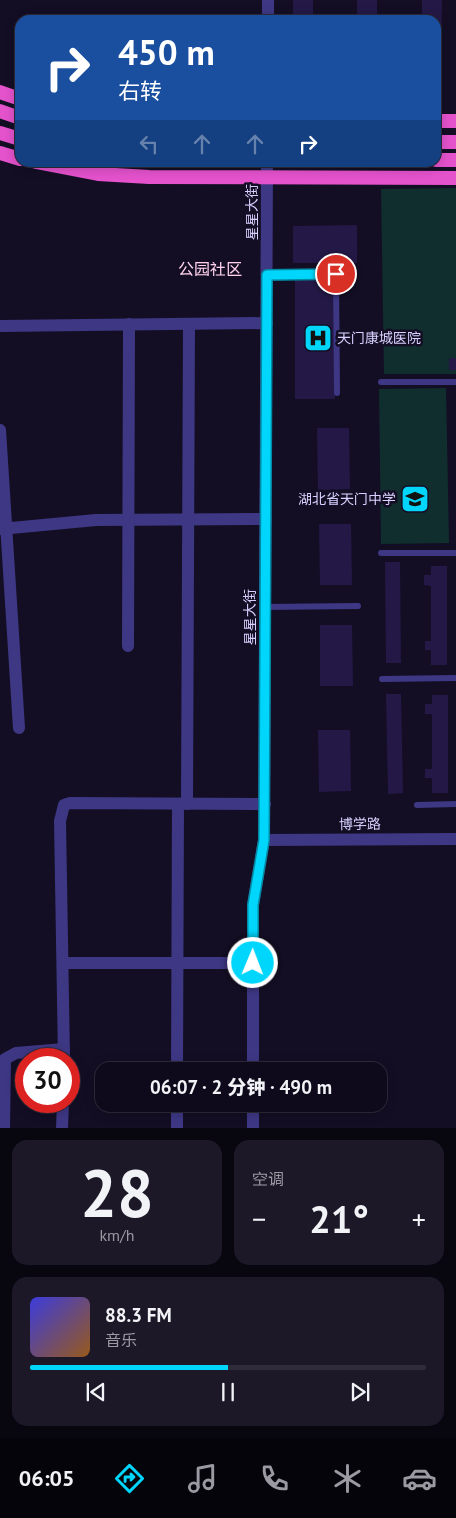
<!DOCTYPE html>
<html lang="zh">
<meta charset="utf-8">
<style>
:root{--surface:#0e0a1b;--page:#1c1828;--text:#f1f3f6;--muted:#9b9aa3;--line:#2e2b3a;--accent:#00d6fc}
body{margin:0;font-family:"PT Sans","Noto Sans SC",sans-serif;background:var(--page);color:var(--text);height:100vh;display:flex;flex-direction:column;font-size:19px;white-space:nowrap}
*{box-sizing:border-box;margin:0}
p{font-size:16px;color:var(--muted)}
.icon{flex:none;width:28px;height:28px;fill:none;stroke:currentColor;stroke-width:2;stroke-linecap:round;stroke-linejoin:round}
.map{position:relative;height:1128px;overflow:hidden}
.drawer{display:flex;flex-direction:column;gap:12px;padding:12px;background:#08060f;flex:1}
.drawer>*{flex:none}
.banner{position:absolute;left:15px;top:15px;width:426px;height:152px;border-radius:15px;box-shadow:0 2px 12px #0003,0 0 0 1px var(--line);background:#1a4fa0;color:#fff;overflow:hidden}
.speed{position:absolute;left:15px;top:1048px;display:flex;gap:10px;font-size:25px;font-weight:700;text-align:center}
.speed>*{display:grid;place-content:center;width:65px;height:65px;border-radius:50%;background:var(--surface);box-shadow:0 2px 12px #0003,0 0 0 1px var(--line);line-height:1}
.speed .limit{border:8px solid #d22;background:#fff;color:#111}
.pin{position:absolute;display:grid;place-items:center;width:42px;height:42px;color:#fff;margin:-21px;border:2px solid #fff;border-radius:50%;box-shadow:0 1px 5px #0007}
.me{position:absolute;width:55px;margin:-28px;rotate:1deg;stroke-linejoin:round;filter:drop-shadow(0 0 4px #0008)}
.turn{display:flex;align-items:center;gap:18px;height:105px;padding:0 20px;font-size:22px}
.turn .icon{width:65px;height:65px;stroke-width:2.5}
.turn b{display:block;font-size:35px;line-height:42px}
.lanes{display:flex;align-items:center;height:48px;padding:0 20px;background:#0003;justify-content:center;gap:25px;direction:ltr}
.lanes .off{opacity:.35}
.big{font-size:38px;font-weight:800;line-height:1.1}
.drawer .tile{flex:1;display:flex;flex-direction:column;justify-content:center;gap:8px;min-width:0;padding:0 18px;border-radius:15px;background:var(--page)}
.drawer .dial{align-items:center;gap:0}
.dial b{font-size:65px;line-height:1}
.song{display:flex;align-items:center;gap:15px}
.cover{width:60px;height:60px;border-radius:8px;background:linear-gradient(135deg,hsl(240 70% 55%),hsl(30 70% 35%))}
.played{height:5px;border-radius:2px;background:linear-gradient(90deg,var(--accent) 50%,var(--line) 50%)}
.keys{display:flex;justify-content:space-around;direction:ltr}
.heat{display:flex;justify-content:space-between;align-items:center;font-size:28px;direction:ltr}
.drawer .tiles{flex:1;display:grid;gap:12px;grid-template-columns:1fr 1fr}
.tile:last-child{grid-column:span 2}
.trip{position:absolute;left:95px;top:1062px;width:292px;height:50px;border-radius:15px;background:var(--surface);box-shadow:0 2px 12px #0003,0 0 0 1px var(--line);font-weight:800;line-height:50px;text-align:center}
.tabs{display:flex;height:80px;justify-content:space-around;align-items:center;background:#06040b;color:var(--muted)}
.tabs .icon{width:35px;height:35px}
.tabs .selected{color:var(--accent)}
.tabs b{font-size:22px;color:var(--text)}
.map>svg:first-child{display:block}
</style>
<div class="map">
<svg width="456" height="1128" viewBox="0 0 456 1128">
<rect width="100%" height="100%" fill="#130e24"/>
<!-- green -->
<g fill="#102e2e">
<polygon points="456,188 456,374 384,374 381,189"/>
<polygon points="446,388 449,543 381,544 379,389"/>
</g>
<!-- building -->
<g fill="#241946">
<rect x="293" y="0" width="20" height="20"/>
<rect x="357" y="0" width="20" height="20"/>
<polygon points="422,0 442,0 441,58 436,58 436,20 422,20"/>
<polygon points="357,225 357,263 293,263 293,226"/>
<polygon points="295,277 334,277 335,399 295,399"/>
<rect x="449" y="358" width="7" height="12"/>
<polygon points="317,428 349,428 350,489 318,490"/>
<polygon points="319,524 351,524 352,585 320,585"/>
<polygon points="385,562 400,562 401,663 386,663"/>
<polygon points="431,566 447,566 447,665 431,665 431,650 425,650 425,641 431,641 431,586 424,585 424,575 431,575"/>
<polygon points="320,625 352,625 353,686 320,686"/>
<polygon points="386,694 401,694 403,793 388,794"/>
<polygon points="432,695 448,695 448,793 432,793 432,778 425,778 425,769 432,769 432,714 425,714 425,704 432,704"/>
<polygon points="318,730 350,730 351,791 319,792"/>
</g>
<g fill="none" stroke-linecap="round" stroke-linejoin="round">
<!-- service -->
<g stroke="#3e3784" stroke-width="6">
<polyline points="267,275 336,274 337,393"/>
<polyline points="381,382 456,382"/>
<polyline points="381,553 456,553"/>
<polyline points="265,607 358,606"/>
<polyline points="382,679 456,678"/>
<polyline points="417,805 456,804"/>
</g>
<!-- minor -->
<g stroke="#3e3784" stroke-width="12">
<polyline points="268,20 268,0"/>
<polyline points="0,326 267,323"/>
<polyline points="0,430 19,728"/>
<polyline points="0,529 96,520 266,519"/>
<polyline points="128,646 129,324"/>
<polyline points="187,804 189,324"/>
<polyline points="264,840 456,839"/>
<polyline points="63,963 253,963"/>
<polyline points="64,1059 60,821 64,805 70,803 265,804"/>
<polyline points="177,1071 178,804"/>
<polyline points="253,1071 253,905 264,840 267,162"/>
<polyline points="253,1104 253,1128"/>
<polyline points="4,1128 5,1059 16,1053 64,1049"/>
<polyline points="62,1128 63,1101"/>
<polyline points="177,1128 177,1104"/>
</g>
<!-- trunk -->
<g stroke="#e452cc" stroke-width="14">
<polyline points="0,92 20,99"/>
<polyline points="0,111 20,118"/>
<polyline points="436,121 456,121"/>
<polyline points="0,133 20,139"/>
<polyline points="436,142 456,142"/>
<polyline points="0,153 20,159"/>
<polyline points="436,160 456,160"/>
<polyline points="36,162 98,174 149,177 456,178"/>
</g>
</g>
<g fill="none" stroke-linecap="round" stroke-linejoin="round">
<defs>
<polyline id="route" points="253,963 253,905 264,840 267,275 336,274"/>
</defs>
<!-- route casing -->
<use href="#route" stroke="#008ba4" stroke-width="12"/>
<!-- route -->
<use href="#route" stroke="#00d6fc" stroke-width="9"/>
</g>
<!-- icons -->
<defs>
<symbol id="hospital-square" viewBox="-11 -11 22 22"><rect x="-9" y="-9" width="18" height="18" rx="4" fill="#00d6fc" stroke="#130e24"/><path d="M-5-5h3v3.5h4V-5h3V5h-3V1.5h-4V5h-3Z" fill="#111"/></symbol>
<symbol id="school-square" viewBox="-11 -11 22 22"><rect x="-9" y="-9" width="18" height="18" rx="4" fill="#00d6fc" stroke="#130e24"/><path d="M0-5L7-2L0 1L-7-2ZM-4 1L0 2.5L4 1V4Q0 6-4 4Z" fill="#111"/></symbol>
</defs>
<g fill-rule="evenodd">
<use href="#hospital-square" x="302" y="322" width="32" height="32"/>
<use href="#school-square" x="399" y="483" width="32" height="32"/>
</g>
<g text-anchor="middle" stroke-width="5" stroke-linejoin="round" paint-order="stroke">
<!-- street labels -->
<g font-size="14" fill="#d8d1ff" stroke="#130e24">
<text transform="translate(252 212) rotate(-90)" y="5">星星大街</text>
<text transform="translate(250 617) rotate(-90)" y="5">星星大街</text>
<text transform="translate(360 824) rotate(-1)" y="5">博学路</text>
</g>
<!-- poi labels -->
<g font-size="14" fill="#d8d1ff" stroke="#130e24" text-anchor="start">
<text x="337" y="343">天门康城医院</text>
<text x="396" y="504" text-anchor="end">湖北省天门中学</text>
</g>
<!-- quarter labels -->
<g font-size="16" fill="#ffd3ed" stroke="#130e24">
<text x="210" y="275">公园社区</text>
</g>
</g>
</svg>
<div class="speed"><div class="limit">30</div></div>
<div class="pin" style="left:336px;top:274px;background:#d93025"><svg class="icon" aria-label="arrive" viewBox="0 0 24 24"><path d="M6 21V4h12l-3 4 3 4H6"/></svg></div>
<svg class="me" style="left:253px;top:963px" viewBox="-20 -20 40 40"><circle r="17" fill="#00d6fc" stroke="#fff" stroke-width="3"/><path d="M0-11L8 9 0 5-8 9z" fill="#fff"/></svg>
<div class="trip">06:07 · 2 分钟 · 490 m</div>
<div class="banner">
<div class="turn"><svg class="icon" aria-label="right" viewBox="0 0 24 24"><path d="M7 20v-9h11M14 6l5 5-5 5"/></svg><div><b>450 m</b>右转</div></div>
<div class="lanes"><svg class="icon off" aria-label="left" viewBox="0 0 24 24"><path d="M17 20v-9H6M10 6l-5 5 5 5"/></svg><svg class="icon off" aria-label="ahead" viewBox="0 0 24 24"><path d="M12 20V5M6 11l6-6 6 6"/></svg><svg class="icon off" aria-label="ahead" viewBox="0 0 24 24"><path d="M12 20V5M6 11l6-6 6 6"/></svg><svg class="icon" aria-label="right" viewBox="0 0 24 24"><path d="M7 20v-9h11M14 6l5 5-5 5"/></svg></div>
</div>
</div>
<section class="drawer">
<div class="tiles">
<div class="tile dial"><b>28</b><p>km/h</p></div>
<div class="tile"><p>空调</p>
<div class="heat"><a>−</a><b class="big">21°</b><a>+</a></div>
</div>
<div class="tile">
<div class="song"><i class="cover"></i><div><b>88.3 FM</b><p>音乐</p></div></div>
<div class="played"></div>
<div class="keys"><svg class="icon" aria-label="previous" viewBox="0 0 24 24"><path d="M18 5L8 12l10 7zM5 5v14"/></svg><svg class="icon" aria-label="pause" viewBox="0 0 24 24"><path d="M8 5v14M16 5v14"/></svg><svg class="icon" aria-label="next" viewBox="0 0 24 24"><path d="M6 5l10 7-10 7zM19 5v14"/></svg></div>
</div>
</div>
</section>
<nav class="tabs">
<b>06:05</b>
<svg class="icon selected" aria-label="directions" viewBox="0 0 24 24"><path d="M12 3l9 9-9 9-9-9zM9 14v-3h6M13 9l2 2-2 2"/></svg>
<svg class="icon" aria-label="music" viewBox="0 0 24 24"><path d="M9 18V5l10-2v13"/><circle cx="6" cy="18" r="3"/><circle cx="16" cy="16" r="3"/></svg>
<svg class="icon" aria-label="phone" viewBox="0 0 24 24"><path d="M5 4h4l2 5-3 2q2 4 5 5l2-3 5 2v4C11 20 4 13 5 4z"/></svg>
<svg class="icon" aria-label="climate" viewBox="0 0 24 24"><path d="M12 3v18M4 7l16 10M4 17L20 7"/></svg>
<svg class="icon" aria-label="car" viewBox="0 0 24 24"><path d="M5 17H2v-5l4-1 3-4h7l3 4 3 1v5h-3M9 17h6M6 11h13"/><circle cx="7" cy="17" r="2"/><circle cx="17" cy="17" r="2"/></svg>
</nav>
